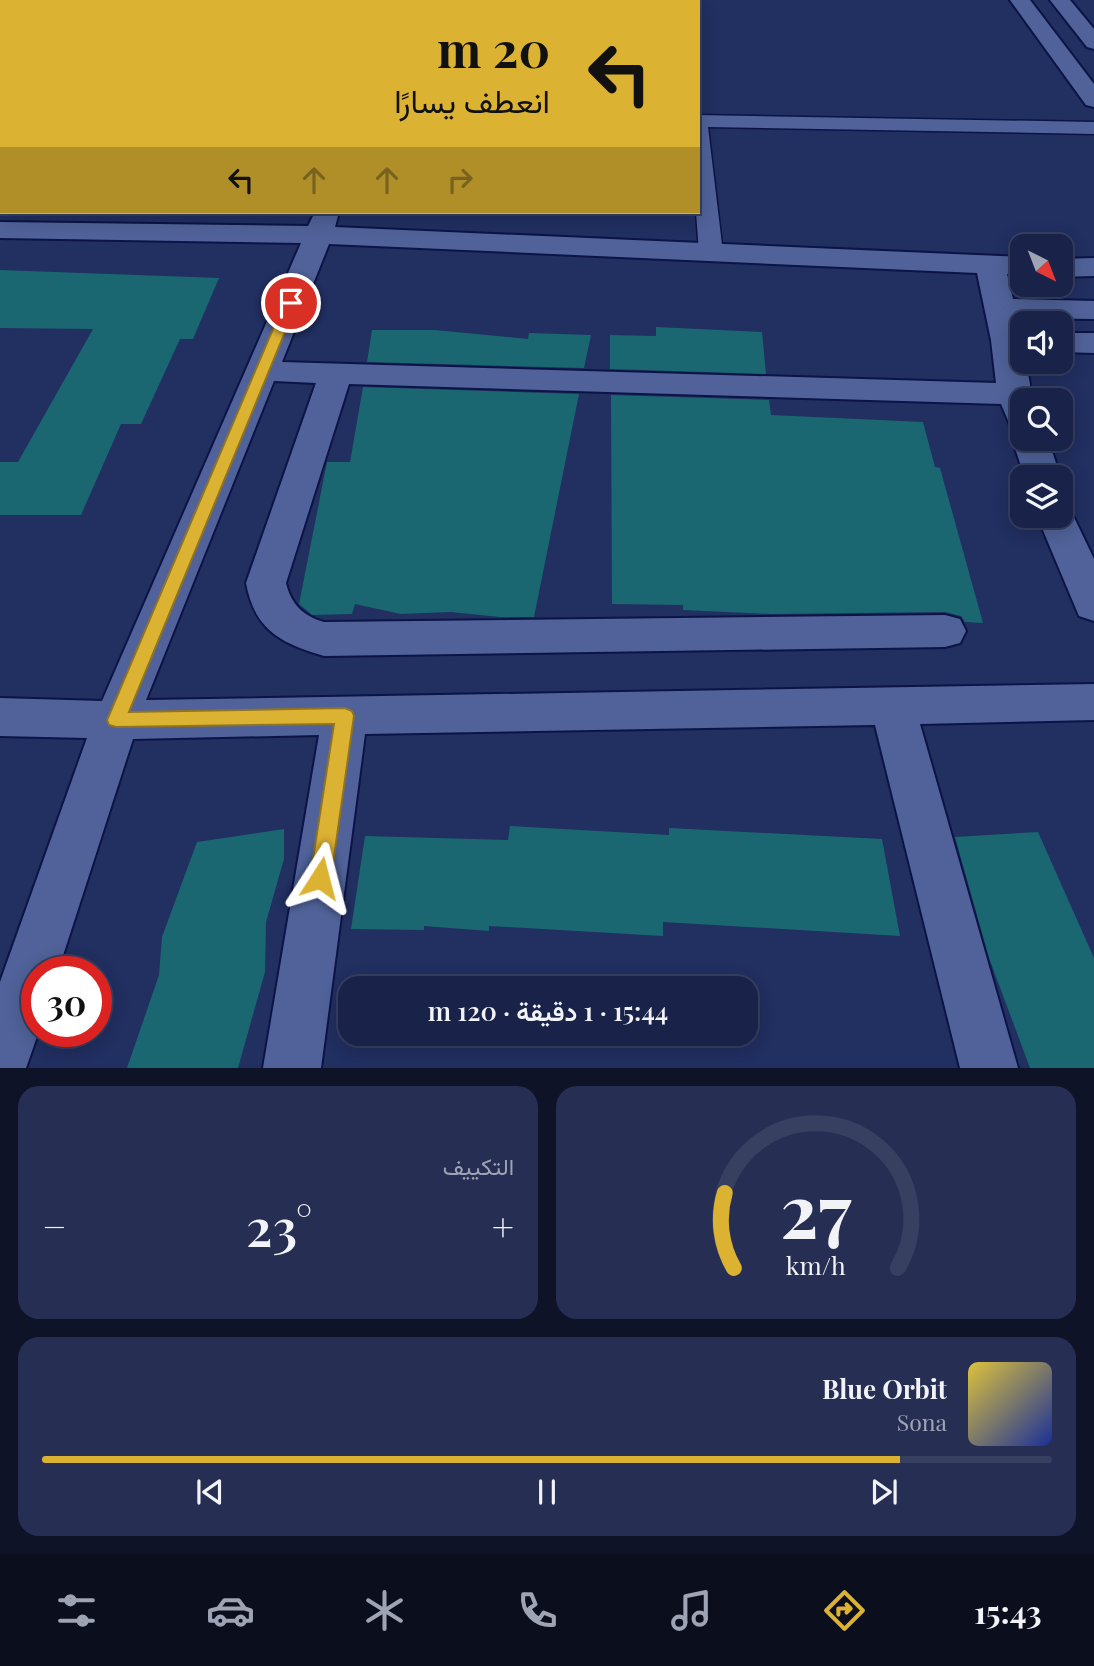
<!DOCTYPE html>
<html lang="ar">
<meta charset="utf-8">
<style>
:root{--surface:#192349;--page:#262f53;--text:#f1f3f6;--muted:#9fa4b4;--line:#374061;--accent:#dcb233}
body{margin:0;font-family:"Playfair Display",Vazirmatn,serif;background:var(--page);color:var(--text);direction:rtl;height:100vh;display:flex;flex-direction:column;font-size:26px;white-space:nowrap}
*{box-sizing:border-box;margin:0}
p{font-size:23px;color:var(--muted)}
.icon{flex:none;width:38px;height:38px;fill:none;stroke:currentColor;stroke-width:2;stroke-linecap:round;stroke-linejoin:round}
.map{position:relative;height:1068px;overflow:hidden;direction:ltr}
.details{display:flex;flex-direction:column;gap:18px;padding:18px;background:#0e1328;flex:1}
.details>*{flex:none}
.banner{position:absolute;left:0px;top:0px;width:700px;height:214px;box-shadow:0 4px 18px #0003,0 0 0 2px var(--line);direction:rtl;background:#dcb233;color:#111;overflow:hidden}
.needle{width:46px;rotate:138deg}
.controls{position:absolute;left:1010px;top:234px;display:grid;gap:14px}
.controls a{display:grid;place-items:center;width:63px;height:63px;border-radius:14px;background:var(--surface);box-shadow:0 4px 18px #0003,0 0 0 2px var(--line);font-size:35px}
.speed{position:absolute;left:21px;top:956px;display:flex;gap:14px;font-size:35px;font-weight:700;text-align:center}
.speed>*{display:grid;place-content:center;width:91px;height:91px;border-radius:50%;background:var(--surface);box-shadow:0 4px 18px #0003,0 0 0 2px var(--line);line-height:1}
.speed .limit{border:10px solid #d22;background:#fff;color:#111}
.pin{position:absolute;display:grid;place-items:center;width:60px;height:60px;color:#fff;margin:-30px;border:4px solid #fff;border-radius:50%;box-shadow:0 2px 7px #0007}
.me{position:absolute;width:77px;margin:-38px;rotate:9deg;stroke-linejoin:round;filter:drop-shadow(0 0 5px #0008)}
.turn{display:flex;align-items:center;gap:24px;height:147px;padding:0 35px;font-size:32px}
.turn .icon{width:91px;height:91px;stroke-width:2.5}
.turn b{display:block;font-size:49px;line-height:60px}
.lanes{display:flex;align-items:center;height:66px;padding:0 35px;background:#0003;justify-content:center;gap:35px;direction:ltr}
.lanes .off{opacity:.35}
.big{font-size:52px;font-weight:600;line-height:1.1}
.details .card{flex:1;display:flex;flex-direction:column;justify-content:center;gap:10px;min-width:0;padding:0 24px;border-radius:21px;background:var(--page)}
.details .dial{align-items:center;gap:0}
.dial svg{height:182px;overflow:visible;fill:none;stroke:var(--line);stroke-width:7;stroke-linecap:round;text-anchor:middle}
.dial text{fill:var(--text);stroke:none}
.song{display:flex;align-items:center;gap:21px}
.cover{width:84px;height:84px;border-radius:10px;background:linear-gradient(135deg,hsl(50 70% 55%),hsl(230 70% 35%))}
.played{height:7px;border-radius:4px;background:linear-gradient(90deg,var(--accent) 85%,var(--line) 85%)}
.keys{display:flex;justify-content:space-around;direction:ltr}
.heat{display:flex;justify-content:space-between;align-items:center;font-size:38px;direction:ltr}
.details .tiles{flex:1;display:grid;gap:18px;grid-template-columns:1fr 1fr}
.card:last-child{grid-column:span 2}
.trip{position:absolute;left:338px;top:976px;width:420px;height:70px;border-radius:21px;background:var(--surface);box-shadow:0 4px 18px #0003,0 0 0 2px var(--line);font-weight:600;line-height:70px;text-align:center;direction:rtl}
.dock{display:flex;height:112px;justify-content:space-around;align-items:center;background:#0a0e1d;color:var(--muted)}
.dock .icon{width:49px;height:49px}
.dock .current{color:var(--accent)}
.dock b{font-size:32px;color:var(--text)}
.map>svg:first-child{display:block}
</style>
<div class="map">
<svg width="1094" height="1068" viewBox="0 0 1094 1068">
<rect width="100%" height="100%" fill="#212f61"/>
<!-- building -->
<g fill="#1a6772">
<polygon points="0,270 219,278 193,339 180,339 141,424 121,424 81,515 0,515 0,462 18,462 93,329 0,328"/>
<polygon points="656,327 762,332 766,374 610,369 610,335 656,336"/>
<polygon points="372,330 435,330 528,339 529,333 591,335 584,368 367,362"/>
<polygon points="363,387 579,394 534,617 500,617 451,612 401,614 355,604 352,614 312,615 299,604 327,462 350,462"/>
<polygon points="611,395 769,400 771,415 923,422 935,467 940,468 983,623 965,622 961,616 945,612 771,614 683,610 683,605 612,604"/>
<polygon points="510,826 669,835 669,828 882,839 900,936 663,922 663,936 489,926 489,931 424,926 424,930 351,929 365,836 508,840"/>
<polygon points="284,829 284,859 266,922 265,972 238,1068 127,1068 159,975 162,937 197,842"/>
<polygon points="1038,832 1094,958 1094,1068 1030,1068 989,958 955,837"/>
</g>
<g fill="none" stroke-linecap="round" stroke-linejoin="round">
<defs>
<polygon id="service" points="698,115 1094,122 1094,134 708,127 723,253 719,258 703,258 699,253 696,212 698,212"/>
<g id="minor">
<rect x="387" y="0" width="20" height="2"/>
<polygon points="673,0 693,0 694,2 674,2"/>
<polygon points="1010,0 1030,0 1094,84 1094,107 1086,105"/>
<polygon points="1050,0 1070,0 1094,29 1094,49 1087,47"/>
<rect x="0" y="27" width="2" height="12"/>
<path d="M 315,212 L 339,212 L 335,227 L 1022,257 L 1022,275 L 1007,274 L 1013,299 L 1094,301 L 1094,319 L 1017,318 L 1022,337 L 1022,362 L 1026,362 L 1033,401 L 1022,401 L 1022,428 L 1010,425 L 1001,404 L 349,384 L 286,583 C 291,604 303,616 324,622 L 945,615 L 960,619 L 966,631 L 960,643 L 945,647 L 324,656 C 281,643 255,631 246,583 L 316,383 L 274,381 L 146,700 L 1094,684 L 1094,720 L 920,724 L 1018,1068 L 960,1068 L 875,725 L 365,734 L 321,1068 L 263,1068 L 319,735 L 133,739 L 58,971 L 37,971 L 39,1031 L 26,1068 L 0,1068 L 0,982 L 87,738 L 0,736 L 0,698 L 102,701 L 301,243 L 0,238 L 0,222 L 308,226 ZM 329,244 L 977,273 L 991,340 L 996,383 L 282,362 Z"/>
<polygon points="1094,258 1094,276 1060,277 1060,259"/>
<polygon points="1060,333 1094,333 1094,353 1060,352"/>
<polygon points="1022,430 1022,439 1048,439 1061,478 1060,479 1025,478 1012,439 1018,431"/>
<polygon points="1060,504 1069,507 1094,559 1094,621 1079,616 1037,516 1060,516"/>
</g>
</defs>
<!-- service casing -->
<use href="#service" stroke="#0b1445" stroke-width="3"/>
<!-- minor casing -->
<use href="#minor" stroke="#0b1445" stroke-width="4"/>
<!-- service -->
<use href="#service" fill="#506299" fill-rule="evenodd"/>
<!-- minor -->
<use href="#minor" fill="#506299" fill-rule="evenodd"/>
</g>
<!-- route -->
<polygon fill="#dcb233" stroke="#8f7421" stroke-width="2" points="291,299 297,303 129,712 345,708 352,711 354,716 331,878 328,885 320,888 313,885 310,878 334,724 116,727 109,725 107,720 284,303"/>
</svg>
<div class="controls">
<a><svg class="needle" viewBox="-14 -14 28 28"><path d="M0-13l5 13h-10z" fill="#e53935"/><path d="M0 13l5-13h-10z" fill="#9fa4b4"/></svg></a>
<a><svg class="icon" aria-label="sound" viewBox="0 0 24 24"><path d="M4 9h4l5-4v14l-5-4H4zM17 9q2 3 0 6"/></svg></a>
<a><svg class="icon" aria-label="search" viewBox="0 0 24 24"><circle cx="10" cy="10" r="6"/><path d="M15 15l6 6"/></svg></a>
<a><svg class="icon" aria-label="layers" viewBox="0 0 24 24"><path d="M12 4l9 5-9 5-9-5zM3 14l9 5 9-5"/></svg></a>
</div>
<div class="speed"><div class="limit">30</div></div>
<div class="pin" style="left:291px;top:303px;background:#d93025"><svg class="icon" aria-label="arrive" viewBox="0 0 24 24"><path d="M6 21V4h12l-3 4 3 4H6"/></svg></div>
<svg class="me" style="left:320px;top:878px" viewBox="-20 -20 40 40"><path d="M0-17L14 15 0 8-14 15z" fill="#dcb233" stroke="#fff" stroke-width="4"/></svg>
<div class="trip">15:44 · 1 دقيقة · 120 m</div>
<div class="banner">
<div class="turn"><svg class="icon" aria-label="left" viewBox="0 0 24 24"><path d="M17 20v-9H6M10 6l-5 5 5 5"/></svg><div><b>20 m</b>انعطف يسارًا</div></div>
<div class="lanes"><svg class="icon" aria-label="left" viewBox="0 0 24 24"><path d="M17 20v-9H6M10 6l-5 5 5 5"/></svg><svg class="icon off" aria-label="ahead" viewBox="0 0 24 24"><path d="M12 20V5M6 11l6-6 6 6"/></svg><svg class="icon off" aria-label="ahead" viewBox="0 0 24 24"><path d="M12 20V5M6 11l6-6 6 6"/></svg><svg class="icon off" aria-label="right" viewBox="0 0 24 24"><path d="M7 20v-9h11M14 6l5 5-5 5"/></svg></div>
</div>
</div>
<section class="details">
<div class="tiles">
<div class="card dial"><svg viewBox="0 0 100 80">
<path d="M14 69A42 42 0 1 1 86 69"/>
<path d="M14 69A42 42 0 0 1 10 36" stroke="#dcb233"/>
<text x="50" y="56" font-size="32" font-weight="700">27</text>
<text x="50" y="72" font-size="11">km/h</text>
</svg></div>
<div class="card"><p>التكييف</p>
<div class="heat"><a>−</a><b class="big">23°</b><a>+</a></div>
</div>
<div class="card">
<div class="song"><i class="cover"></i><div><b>Blue Orbit</b><p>Sona</p></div></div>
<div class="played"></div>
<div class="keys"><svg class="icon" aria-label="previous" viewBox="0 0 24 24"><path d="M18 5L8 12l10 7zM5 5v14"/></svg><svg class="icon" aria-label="pause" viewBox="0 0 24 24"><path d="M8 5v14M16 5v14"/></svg><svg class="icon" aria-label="next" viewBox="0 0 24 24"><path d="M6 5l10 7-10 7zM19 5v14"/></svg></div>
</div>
</div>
</section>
<nav class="dock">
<b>15:43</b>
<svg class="icon current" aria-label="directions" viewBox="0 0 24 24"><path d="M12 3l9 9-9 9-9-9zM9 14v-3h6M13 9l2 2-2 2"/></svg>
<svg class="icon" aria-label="music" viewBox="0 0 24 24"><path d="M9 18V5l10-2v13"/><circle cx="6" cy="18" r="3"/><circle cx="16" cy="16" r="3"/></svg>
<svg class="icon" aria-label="phone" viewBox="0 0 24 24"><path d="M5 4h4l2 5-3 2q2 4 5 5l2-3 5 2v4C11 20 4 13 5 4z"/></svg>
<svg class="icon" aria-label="climate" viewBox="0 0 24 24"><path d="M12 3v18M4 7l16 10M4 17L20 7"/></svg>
<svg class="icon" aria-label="car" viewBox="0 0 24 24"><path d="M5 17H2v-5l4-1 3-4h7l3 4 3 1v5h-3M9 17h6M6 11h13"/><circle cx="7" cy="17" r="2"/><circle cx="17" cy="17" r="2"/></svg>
<svg class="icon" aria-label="filters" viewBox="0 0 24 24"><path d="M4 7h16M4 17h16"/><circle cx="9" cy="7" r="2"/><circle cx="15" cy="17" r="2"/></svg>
</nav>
